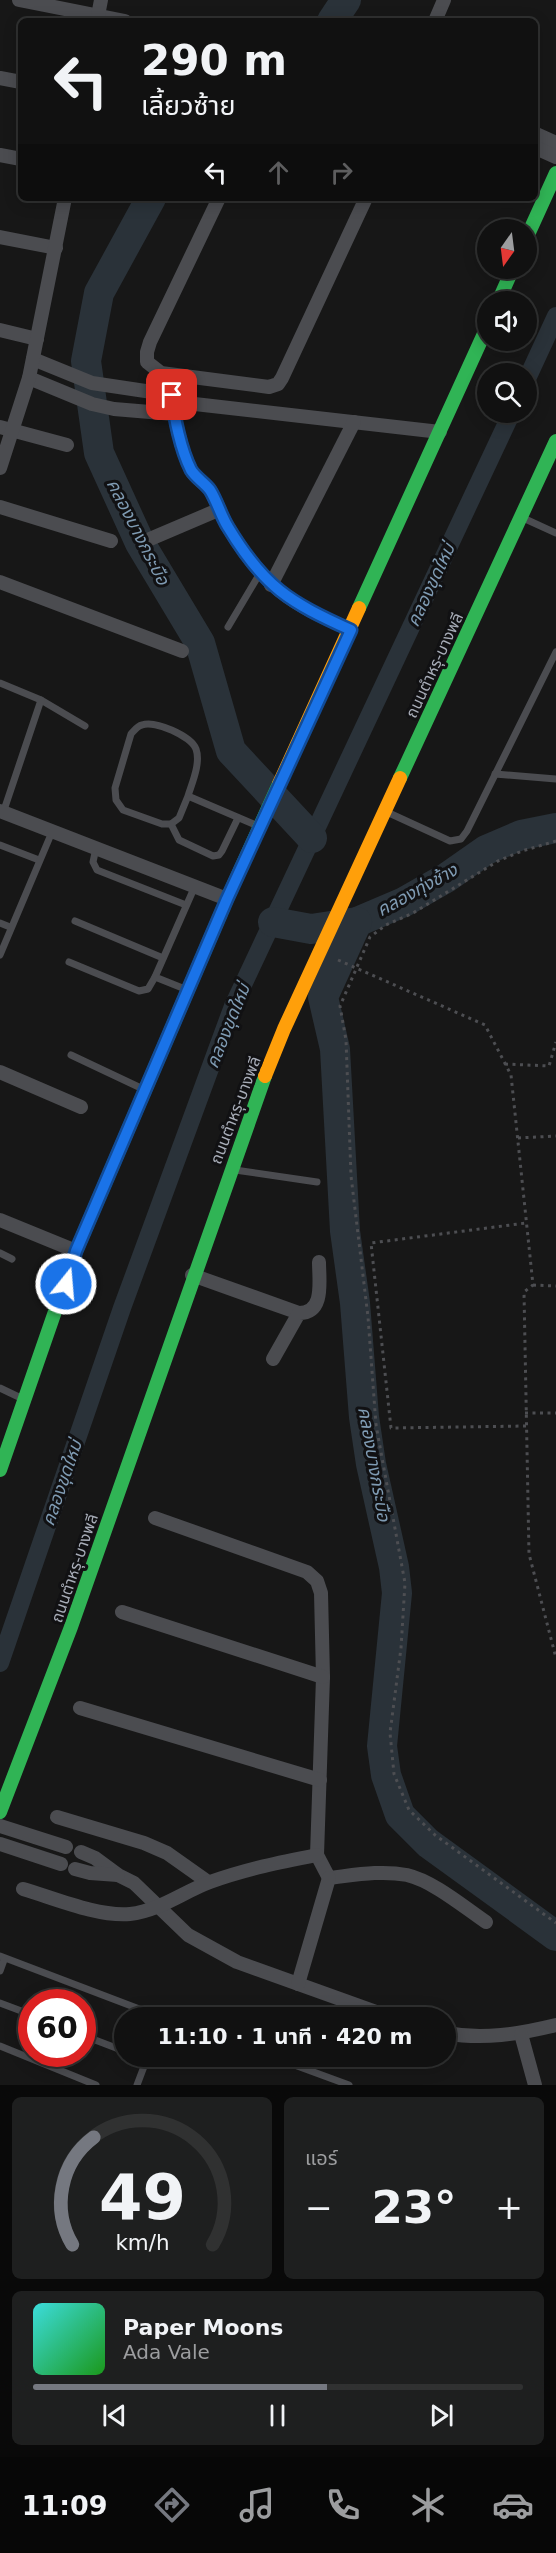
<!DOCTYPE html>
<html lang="th">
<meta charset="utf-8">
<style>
:root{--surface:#111;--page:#1e1f1f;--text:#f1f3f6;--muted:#9c9d9f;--line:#303131;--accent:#757880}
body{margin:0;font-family:"DejaVu Sans","Noto Sans Thai",sans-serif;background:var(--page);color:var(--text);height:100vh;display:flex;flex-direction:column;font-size:22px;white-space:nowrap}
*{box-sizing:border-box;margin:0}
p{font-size:20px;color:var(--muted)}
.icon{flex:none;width:33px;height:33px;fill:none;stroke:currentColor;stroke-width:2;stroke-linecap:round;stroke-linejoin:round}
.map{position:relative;height:2085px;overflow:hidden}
.drawer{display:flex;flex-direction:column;gap:12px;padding:12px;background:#090909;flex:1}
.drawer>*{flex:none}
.banner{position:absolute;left:18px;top:18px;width:520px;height:183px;border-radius:9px;box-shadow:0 3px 15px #0003,0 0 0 2px var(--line);background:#111;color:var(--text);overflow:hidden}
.needle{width:39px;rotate:194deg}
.buttons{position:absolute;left:477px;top:219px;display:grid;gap:12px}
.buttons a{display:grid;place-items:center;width:60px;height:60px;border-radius:50%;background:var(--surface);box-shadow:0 3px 15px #0003,0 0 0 2px var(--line);font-size:30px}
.speed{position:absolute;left:18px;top:1989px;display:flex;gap:12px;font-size:30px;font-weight:700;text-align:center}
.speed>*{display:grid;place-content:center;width:78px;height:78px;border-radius:50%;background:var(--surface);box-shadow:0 3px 15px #0003,0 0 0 2px var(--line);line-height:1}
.speed .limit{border:9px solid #d22;background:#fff;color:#111}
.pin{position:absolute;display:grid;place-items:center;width:51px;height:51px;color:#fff;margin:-26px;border-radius:12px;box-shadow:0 3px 9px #0006}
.me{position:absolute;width:66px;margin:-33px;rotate:17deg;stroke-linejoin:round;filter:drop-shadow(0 0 4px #0008)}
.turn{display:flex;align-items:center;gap:21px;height:126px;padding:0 24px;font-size:27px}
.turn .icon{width:78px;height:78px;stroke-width:2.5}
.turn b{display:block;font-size:42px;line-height:51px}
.lanes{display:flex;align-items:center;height:57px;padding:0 24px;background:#0003;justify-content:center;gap:30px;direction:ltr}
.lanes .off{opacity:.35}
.big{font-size:45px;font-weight:700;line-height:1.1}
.drawer .tile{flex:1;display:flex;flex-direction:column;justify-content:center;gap:9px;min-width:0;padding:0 21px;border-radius:9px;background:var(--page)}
.drawer .dial{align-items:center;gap:0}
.dial svg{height:156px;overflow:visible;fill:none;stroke:var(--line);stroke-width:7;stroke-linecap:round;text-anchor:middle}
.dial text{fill:var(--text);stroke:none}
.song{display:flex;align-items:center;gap:18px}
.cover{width:72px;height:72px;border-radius:9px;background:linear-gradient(135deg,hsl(180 70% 55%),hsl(120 70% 35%))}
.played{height:6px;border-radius:3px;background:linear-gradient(90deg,var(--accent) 60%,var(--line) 60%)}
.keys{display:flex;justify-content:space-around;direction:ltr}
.heat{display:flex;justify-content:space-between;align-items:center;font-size:33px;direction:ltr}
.drawer .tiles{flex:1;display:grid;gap:12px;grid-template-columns:1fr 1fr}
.tile:last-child{grid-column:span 2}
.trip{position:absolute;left:114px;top:2007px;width:342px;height:60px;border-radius:30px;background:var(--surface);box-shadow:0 3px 15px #0003,0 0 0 2px var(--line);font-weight:700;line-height:60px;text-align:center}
.dock{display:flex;height:96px;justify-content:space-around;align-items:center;background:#070707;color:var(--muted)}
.dock .icon{width:42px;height:42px}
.dock .active{color:var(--accent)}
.dock b{font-size:27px;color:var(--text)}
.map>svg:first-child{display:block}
</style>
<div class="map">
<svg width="556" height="2085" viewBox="0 0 556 2085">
<rect width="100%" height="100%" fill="#171717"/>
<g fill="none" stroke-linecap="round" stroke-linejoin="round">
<!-- canal -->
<g stroke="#2a3239" stroke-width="18">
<polyline points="526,381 556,316"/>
<polyline points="0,1663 122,1308 233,1006 512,412"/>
</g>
<!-- river -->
<g stroke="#2a3239" stroke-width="30">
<polyline points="332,21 346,0"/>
<polyline points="151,198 99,293 86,361 99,453 140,543 200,643 231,751 312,838"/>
<polyline points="273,922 311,929 357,922 404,902 446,878 486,850 521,835 556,828"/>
<polyline points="357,922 323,997 335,1049 345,1231 355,1303 364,1417 371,1464 394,1567 397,1593 382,1746 386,1775 400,1815 428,1843 556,1936"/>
</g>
<!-- path -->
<g stroke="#4d4e52" stroke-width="3" stroke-dasharray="3 4.5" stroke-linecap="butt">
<polyline points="338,960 485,1025 511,1075 533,1285 524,1292 529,1554 556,1658"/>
<polyline points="505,1064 549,1066 556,1042"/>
<polyline points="518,1138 556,1136"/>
<polyline points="533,1285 556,1286"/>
<polyline points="525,1413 556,1413"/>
<polyline points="526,1426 391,1428 371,1243 526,1223"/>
</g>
<!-- lane -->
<g stroke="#4b4c50" stroke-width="7">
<polyline points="523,518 556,533"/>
<polyline points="228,627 260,573"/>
<polyline points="0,683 41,700 85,726"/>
<polyline points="495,774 556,779"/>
<path d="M 188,796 C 192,783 201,763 196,749 C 191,736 155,720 142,725 C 137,726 134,731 131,734 L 115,788 L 116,800 L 123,810 L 162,824 L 171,824 L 179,818 L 188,796 L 258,826"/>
<polyline points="3,813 41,700"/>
<polyline points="389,813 450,841 461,839 467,831 556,652"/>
<polyline points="171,824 179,840 213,856 219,855 222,851 238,818"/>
<polyline points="0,845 39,860"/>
<polyline points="96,848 93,862 97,870 186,905"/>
<polyline points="75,921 163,958"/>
<polyline points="0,923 10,927"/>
<polyline points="0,955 52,832"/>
<polyline points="69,962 139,991 148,989 155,977"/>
<polyline points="185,989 155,977 195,886"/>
<polyline points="71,1055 143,1089"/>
<polyline points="235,1170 317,1182"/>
<polyline points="0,1253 12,1259"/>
<polyline points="0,1388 23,1399"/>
<polyline points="0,1956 163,2018"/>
<polyline points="0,1971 4,1960"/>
<polyline points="0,2003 32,2015"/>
<polyline points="82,2035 124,2051"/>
<polyline points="0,2046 96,2085"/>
<polyline points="270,2056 349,2085"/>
<polyline points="137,2085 148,2056"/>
</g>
<!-- street -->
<g stroke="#4b4c50" stroke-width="14">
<polyline points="19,0 125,21"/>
<polyline points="97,21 101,0"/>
<polyline points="435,21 444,0"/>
<polyline points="0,78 21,82"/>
<polyline points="536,134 556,143"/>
<polyline points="536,148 556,157"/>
<polyline points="0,155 21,159"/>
<polyline points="219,198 150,342 147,352 147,362 161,373 269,387 278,384 282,378 366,198"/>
<polyline points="0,237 56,248"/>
<polyline points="0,330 37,339"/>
<polyline points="33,359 92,383 172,395 186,403 440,432"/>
<polyline points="29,378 92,404 114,409 174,414 180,409"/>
<path d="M 172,395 C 174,418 181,450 191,470 C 195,478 205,483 210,490 C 217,501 221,516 228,527 C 264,587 289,603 351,630"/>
<polyline points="0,427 67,445"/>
<polyline points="0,468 29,378 65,198"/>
<polyline points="0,507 111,541"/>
<polyline points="150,539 218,510"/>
<polyline points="0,582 182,651"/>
<polyline points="271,585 354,422"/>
<polyline points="0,811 227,899"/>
<polyline points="0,1072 81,1107"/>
<polyline points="0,1220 76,1251"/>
<polyline points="192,1275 299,1313"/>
<path d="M 273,1359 L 299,1313 C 325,1313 319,1281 319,1262"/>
<path d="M 155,1518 L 307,1572 L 317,1581 L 321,1593 L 323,1677 L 317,1855 L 329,1878 C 355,1875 381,1870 407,1875 C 433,1881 464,1907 486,1922"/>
<polyline points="122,1612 323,1677"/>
<polyline points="80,1708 320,1780"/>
<polyline points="57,1817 144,1843 167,1853 208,1882"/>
<polyline points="0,1826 66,1847"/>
<polyline points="0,1844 61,1864"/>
<polyline points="81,1852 95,1858 118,1875 134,1883 188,1935 237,1962 393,2018"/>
<polyline points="75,1869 90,1873 118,1875"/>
<path d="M 23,1889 C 54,1898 98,1917 130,1914 C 159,1911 183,1892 210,1882 C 246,1869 281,1862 317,1855"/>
<polyline points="298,1984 329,1878"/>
<path d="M 446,2033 C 483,2040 519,2034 556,2025"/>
<polyline points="521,2034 535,2085"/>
</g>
<!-- fast -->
<g stroke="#30b455" stroke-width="14">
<polyline points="526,239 556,173"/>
<polyline points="498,302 513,268"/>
<polyline points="359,608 488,325"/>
<polyline points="400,778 556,441"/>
<polyline points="0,1470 76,1251 227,899 279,784"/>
<polyline points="0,1812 71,1627 265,1076"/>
</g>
<!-- slow -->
<g stroke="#ff9f0a" stroke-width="14">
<polyline points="279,784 359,608"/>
<polyline points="265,1076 284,1029 400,778"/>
</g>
<!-- path-bridge -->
<polyline stroke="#4d4e52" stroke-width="3" stroke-dasharray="3 4.5" stroke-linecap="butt" points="556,841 522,851 498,861 413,913 386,925 370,937 340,1006 346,1040 351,1176 368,1317 376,1425 405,1583 401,1648 390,1733 394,1774 409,1810 435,1835 556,1923"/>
</g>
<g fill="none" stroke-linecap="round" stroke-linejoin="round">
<defs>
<path id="route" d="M 66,1284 L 76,1251 L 227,899 L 351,630 C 289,602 264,587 228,527 C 221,516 217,501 210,490 C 205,483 196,478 191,470 C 181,450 174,418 172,395"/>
</defs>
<!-- route casing -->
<use href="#route" stroke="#114b97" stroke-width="15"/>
<!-- route -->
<use href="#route" stroke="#1a73e8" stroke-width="10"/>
</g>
<g text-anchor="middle" stroke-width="6" stroke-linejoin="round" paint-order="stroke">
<!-- street labels -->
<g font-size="16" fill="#a8adb8" stroke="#111113">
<text transform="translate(434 665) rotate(-65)" y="6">ถนนตำหรุ-บางพลี</text>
<text transform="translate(235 1110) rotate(-69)" y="6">ถนนตำหรุ-บางพลี</text>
<text transform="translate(74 1568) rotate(-71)" y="6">ถนนตำหรุ-บางพลี</text>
</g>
<!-- water labels -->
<g font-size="18" font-style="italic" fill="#7f9bb3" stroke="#111113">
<text transform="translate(138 532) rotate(63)" y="6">คลองบางกระบือ</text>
<text transform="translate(431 585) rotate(-65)" y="6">คลองขุดใหม่</text>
<text transform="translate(417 890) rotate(-29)" y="6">คลองทุ่งช้าง</text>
<text transform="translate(228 1026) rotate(-68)" y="6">คลองขุดใหม่</text>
<text transform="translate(374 1464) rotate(80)" y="6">คลองบางกระบือ</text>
<text transform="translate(62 1483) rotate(-71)" y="6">คลองขุดใหม่</text>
</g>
</g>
</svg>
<div class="buttons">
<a><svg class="needle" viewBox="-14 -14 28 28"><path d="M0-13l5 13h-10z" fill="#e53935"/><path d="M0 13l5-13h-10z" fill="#9c9d9f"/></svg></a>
<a><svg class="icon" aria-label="sound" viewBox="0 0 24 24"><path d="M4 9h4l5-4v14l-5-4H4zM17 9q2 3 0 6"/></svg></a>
<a><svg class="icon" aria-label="search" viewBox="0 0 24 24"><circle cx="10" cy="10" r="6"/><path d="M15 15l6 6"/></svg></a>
</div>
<div class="speed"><div class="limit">60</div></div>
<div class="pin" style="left:172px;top:395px;background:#d93025"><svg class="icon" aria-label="arrive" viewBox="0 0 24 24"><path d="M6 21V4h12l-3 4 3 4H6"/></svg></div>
<svg class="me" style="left:66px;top:1284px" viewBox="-20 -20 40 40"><circle r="17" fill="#1a73e8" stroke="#fff" stroke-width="3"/><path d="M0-11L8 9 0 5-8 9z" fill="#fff"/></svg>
<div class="trip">11:10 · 1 นาที · 420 m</div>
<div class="banner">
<div class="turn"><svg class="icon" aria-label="left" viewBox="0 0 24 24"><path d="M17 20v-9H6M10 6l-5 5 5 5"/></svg><div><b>290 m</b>เลี้ยวซ้าย</div></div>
<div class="lanes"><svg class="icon" aria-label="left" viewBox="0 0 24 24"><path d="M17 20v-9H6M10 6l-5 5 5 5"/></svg><svg class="icon off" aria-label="ahead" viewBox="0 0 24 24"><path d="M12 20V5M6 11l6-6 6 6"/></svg><svg class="icon off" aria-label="right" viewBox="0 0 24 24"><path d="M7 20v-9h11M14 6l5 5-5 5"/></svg></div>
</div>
</div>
<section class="drawer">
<div class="tiles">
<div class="tile dial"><svg viewBox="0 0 100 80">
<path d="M14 69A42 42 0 1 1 86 69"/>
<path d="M14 69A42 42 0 0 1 25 14" stroke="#757880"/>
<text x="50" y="56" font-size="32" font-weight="700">49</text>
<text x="50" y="72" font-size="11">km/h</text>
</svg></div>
<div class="tile"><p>แอร์</p>
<div class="heat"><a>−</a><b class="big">23°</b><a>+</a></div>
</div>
<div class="tile">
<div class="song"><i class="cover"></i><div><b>Paper Moons</b><p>Ada Vale</p></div></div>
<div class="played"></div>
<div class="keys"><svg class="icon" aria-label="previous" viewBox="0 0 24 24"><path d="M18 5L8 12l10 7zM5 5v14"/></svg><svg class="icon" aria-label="pause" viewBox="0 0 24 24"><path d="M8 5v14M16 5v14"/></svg><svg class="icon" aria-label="next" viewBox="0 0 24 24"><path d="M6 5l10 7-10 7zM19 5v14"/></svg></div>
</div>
</div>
</section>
<nav class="dock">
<b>11:09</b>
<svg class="icon active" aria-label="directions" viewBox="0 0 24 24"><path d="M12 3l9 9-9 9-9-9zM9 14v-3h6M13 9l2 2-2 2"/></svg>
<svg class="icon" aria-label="music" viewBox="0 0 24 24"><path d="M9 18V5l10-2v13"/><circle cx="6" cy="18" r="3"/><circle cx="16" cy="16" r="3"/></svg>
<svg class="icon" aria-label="phone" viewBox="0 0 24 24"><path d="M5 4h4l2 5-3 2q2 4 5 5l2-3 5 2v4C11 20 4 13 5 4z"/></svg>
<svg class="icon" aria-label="climate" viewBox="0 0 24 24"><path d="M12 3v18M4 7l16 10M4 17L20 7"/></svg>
<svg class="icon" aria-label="car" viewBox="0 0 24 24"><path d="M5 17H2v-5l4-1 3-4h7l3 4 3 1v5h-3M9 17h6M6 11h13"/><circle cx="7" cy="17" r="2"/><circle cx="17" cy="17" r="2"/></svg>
</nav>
